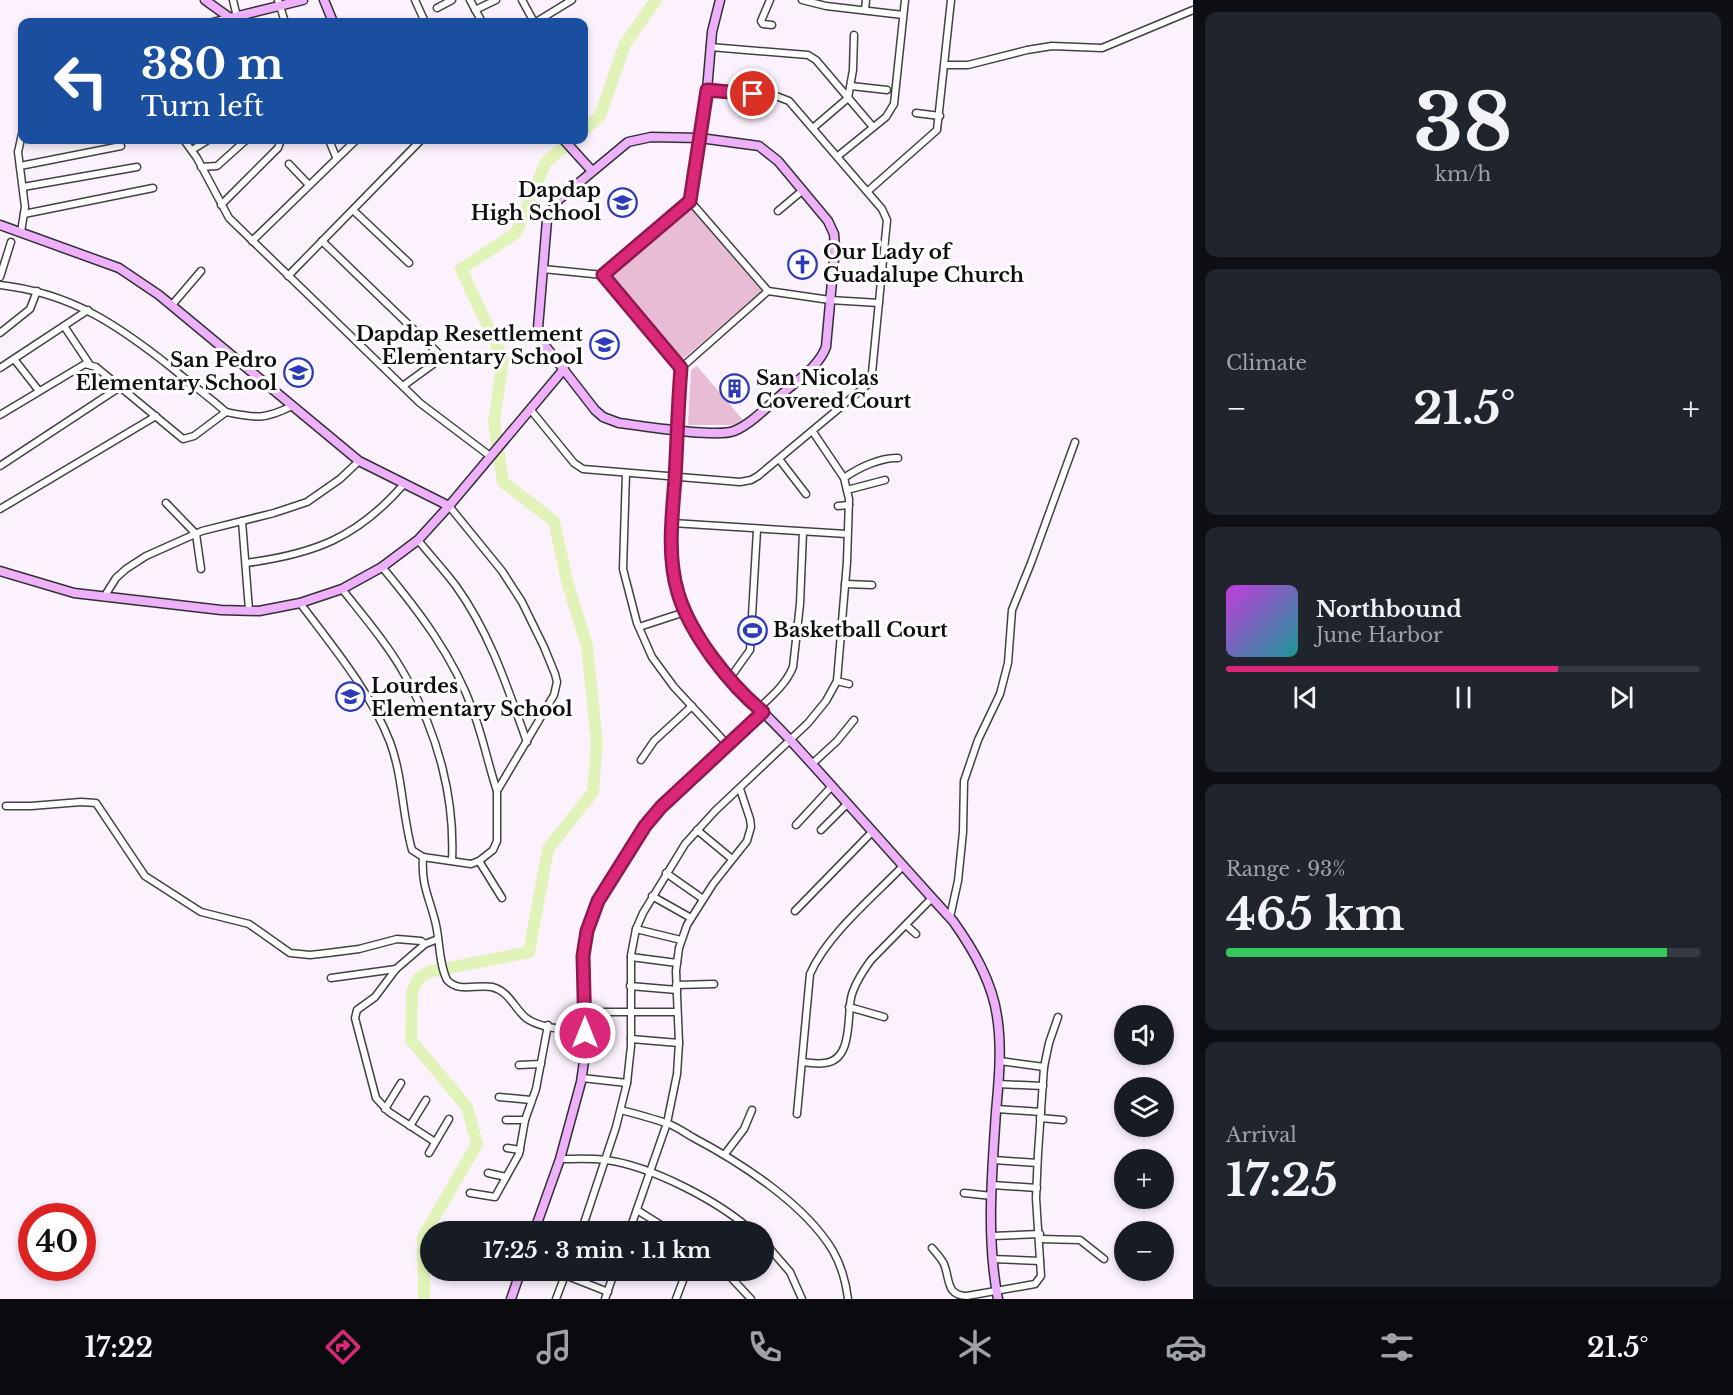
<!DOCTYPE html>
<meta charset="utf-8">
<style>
:root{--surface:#171b24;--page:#20242c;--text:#f1f3f6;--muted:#9ea1a6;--line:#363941;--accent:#db2777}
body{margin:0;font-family:"Libre Baskerville",serif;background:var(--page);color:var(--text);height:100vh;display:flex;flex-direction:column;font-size:22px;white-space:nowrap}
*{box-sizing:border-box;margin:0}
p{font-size:20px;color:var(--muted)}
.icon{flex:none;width:33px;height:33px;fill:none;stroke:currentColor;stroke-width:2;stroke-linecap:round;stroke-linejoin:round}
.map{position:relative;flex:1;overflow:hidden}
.panel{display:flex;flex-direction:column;gap:12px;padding:12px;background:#0d0f14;width:540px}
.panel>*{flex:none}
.hud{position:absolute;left:18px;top:18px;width:570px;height:126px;border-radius:12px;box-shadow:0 3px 9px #0003;background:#1a4fa0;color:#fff;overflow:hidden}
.buttons{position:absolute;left:1114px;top:1005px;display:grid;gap:12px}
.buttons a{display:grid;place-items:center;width:60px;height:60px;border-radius:50%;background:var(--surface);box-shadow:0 3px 9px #0003;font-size:30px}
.speed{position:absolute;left:18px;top:1203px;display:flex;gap:12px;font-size:30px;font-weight:700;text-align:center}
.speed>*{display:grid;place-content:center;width:78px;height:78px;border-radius:50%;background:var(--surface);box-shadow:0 3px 9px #0003;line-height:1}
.speed .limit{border:9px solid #d22;background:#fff;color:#111}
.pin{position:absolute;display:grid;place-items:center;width:51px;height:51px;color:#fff;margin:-26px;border:3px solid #fff;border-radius:50%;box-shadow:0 2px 6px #0007}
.me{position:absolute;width:66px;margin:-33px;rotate:0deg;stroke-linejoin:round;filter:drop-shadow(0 0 4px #0008)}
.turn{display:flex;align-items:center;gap:21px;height:126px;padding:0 24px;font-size:27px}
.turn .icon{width:78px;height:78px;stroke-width:2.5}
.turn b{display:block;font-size:42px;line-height:51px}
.big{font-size:45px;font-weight:800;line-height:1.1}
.panel .tile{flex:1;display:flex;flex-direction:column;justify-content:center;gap:9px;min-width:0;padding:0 21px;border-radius:12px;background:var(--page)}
.panel .dial{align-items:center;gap:0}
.dial b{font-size:78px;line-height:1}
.song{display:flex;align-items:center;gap:18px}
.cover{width:72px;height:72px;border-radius:9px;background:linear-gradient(135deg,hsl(290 70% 55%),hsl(180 70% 35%))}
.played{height:6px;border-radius:3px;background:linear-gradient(90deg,var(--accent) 70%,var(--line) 70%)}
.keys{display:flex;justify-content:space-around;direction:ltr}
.heat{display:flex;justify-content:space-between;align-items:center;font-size:33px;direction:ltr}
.charge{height:9px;border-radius:4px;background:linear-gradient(90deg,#34c759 93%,var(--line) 0)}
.trip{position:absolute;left:420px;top:1221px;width:354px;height:60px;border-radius:30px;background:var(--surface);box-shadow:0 3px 9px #0003;font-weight:800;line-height:60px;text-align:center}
.tabs{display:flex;height:96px;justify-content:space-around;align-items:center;background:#090b0e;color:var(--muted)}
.tabs .icon{width:42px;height:42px}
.tabs .on{color:var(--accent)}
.tabs b{font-size:27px;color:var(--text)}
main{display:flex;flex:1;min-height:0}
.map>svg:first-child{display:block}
</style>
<main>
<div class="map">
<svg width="1193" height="1299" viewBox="0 0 1193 1299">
<rect width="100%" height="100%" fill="#fbf2fe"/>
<!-- green -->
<g fill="#e8bcd5">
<polygon points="689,205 762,291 682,360 609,274"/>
<polygon points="697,366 743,420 735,425 688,425 691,370"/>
</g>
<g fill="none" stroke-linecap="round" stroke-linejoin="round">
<!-- river -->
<g stroke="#e1f3b8" stroke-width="12">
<polyline points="584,130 600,116 625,44 656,0"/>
<polyline points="424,1299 423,1237 477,1144 467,1107 411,1040 412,992 418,979 428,972 529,952 548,849 593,792 597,743 587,646 567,581 554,521 503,482 494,422 503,359 461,269 516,233 546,162 573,140"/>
</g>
<defs>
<g id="street">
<polyline points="233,0 237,17"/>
<polyline points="278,0 285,22"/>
<polyline points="415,0 425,22"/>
<polyline points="470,0 482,22"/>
<polyline points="522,0 534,22"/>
<polyline points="770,0 761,21 763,24 772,25"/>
<polyline points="802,0 826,6 903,15"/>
<polyline points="437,8 452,0"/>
<polyline points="475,10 496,0"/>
<polyline points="865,10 866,0"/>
<polyline points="213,22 230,18 234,22"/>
<polyline points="536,22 572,0"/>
<polyline points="710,47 808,55 816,60 873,127"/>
<polyline points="945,65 968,65 1027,50 1052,46 1102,48 1193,10"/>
<polyline points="851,86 887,90"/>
<polyline points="916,113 940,116"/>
<polyline points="813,128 848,98 853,70 854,35"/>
<polyline points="184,140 197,158 229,218 420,403 490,456"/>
<polyline points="329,140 336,157"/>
<polyline points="192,150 208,140"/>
<polyline points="838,156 886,117 894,104 905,0"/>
<polyline points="289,164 309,185"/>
<polyline points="20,166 121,146"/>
<polyline points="201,167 217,166 246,140"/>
<polyline points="23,187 137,167"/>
<polyline points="868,191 937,130 951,0"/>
<polyline points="690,201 700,138"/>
<polyline points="221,205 278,148 281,140"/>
<polyline points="353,210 409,263"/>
<polyline points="778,211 803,190"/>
<polyline points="24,214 153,188"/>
<polyline points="21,232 25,207 18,152 22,134"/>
<polyline points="252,241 356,140"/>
<polyline points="322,241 437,352 436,362 403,386"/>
<polyline points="543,269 603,275"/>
<polyline points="288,276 421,140"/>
<polyline points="0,277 11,242"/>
<path d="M 0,285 C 71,293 118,325 172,368 C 190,383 209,397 226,412"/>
<polyline points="768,291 681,368 603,275 690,201 768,291 830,300 879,303"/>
<polyline points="172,305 201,271"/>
<polyline points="64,326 90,365"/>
<polyline points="0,333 30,309 37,291"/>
<polyline points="14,359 39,391"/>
<polyline points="0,368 88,310"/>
<polyline points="530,409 574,463 583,469 740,482 751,480 758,476 867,385 872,373 887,220 882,209 789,101 776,96 707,90"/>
<path d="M 0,415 L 85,364 L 96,367 L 183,439 L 194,436 L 226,412 C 256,418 264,420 292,406"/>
<polyline points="677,429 681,368"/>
<polyline points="779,459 806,494"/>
<polyline points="0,466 120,387"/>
<polyline points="626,473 623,569 637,623 652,657 674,687 727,744"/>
<path d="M 844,478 C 858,468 881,457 898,458"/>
<polyline points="847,490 885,480"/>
<polyline points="166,503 196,534 201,569"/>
<polyline points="838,506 849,505"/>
<polyline points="0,509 156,416"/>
<polyline points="242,521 249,610"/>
<polyline points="672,523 847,534"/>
<path d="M 418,540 C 430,555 444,570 456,586 C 490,633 508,689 527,742"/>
<path d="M 246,563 C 314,554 357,538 404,484"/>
<path d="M 382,567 C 418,610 454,657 473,711 C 483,737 488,764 497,791"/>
<polyline points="845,584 872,585"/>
<path d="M 342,589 C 365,618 390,647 407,679 C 438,735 455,798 452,861"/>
<polyline points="104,597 116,578 126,569 146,556 202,531 274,513 307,502 340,479 359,461"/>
<path d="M 300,603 C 333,647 370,691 390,742 C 403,777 402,814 412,850 L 423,857 C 421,887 430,898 436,925 C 440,943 439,964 447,980 C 459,993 476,984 492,987 C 509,991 514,1008 526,1018 C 541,1029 567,1029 585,1033"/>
<polyline points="639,627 685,612"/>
<polyline points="730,678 750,650 757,530"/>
<polyline points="837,681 849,684"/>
<path d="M 759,708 C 772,696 786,684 793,667 L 800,604 L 803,532"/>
<polyline points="641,760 654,741 692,706"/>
<polyline points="812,764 837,741 854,720"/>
<polyline points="6,806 31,806 81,802 96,803 145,876 201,912 249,924 290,953 310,955 328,953 359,949 397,939 421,941 425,944"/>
<polyline points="796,825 832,786"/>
<polyline points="697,830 732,859"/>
<polyline points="821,830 847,804"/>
<polyline points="423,857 471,864 479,861 493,850 497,841 497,791 554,695 557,682 555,674 544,647 522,602 502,571 449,506"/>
<polyline points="479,861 502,898"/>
<polyline points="666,873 703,899"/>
<polyline points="652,896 691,918"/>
<polyline points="795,911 872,832"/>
<polyline points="950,917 958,881 963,832 964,781 978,740 1000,694 1008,663 1012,610 1031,563 1075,442"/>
<polyline points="906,925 916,934"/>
<polyline points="636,929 681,940"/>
<polyline points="631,957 677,963"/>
<polyline points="331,978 396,969"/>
<polyline points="676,985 714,984"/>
<polyline points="630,986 677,990"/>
<polyline points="849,1007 884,1017"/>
<polyline points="585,1012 677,1012"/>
<polyline points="631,1039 679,1043"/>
<polyline points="1000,1061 1044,1067"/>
<path d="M 802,1062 C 809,1063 818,1064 825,1063 C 853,1060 847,1017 851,998 C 854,984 863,971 871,960 L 932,898"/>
<polyline points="519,1065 541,1064"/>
<polyline points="582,1078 627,1083"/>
<polyline points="998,1084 1043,1086"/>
<polyline points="499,1097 531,1100"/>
<polyline points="385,1109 401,1083"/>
<polyline points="997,1109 1041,1112"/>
<path d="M 621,1110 C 636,1114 651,1118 666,1123 C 676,1126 685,1133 694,1138 C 741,1163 805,1204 833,1251 C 841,1265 846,1283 848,1299"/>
<path d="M 797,1114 L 810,974 C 827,935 873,897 903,866"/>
<polyline points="1040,1118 1063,1120"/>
<polyline points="506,1120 525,1120"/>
<polyline points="410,1126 426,1100"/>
<polyline points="435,1142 389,1112 376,1098 355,1018 357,1010 375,997 396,969 425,944 438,939"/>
<polyline points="507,1148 520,1150"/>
<polyline points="429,1153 449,1119"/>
<polyline points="725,1154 744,1129 752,1110"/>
<path d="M 560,1159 C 575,1159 591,1158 606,1160 C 651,1166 719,1201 753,1232"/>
<polyline points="994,1160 1037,1163"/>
<polyline points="488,1173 506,1177"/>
<polyline points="992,1185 1037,1188"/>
<polyline points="470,1193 495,1197 519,1154 525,1120 536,1089 548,1025"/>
<polyline points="964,1193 992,1196"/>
<polyline points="637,1210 672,1232"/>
<polyline points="581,1232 616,1127 627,1083 631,1046 631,955 636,929 643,913 685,844 715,811 808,723 826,701 837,681 847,562 849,499 844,478 813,432"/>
<polyline points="629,1232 667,1123 677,1074 679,1043 676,971 679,948 687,925 713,884 747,841 751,827 750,819 740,789"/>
<polyline points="992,1236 1040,1234"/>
<polyline points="1040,1239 1080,1240 1104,1259"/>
<polyline points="764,1242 790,1272 802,1299"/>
<path d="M 932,1248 C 936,1253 941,1258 944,1264 C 950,1279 946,1296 967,1296 L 1035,1284 L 1041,1276 L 1036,1198 L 1038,1153 L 1044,1067 L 1049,1043 L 1058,1017"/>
<polyline points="992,1259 1040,1261"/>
<polyline points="724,1270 751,1299"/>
<polyline points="565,1275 608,1292"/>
<polyline points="556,1299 567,1270"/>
<polyline points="605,1299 615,1270"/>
<polyline points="676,1299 687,1270"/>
</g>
<g id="secondary">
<polyline points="205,0 230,18 303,0"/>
<polyline points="324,0 333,22"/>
<path d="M 651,137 L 700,138 L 759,146 L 778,161 L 828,221 L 834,234 L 835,248 L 826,347 C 819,365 803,376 789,388 C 774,400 752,424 734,431 C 717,438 642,426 619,423 L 603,417 L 595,410 L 540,339 L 538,328 L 547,220 L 557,201 L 628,142 Z"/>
<polyline points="700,138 707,90 712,32 720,0"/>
<polyline points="564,140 592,171"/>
<polyline points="0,225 119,268 159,295 359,461 449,506"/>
<path d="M 677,429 C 675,481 664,542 678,592 C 695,655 750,696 792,742 C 846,801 899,862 953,921 C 973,949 992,981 997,1016 C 1002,1047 999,1080 996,1112 C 992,1173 986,1238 998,1299"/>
<polyline points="0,571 74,593 221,610 259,611 300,603 342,589 382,567 418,540 449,506 564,369"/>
<polyline points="534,1232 560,1159 581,1082 584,1061 583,956 587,931 598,901 645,826 661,807 763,712"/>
<polyline points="511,1299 521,1270"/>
</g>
</defs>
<!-- street casing -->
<use href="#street" stroke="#424242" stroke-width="9"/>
<!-- secondary casing -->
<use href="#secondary" stroke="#313131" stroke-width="11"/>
<!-- street -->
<use href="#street" stroke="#fff" stroke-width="6"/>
<!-- secondary -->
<use href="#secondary" stroke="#eeb0fb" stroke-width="8"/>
</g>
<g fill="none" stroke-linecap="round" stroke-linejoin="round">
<defs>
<path id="route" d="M 585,1033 L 583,956 L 587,931 L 598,901 L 645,826 L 661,807 L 763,712 C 730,685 690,634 678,593 C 667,557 672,516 675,479 C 677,442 678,405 681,368 L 603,275 L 690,201 L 707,90 L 753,94"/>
</defs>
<!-- route casing -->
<use href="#route" stroke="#8e194d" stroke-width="15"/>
<!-- route -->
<use href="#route" stroke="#db2777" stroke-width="10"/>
</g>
<!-- icons -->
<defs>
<symbol id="school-ring" viewBox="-11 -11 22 22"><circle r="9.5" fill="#fff" stroke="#2d3bb9" stroke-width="1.5"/><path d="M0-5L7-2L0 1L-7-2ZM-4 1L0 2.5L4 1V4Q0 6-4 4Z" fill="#2d3bb9"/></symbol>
<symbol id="church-ring" viewBox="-11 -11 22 22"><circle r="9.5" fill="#fff" stroke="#2d3bb9" stroke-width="1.5"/><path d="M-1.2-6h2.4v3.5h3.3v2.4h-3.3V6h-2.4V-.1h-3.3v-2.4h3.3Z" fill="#2d3bb9"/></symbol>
<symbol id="building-ring" viewBox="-11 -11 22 22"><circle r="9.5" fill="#fff" stroke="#2d3bb9" stroke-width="1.5"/><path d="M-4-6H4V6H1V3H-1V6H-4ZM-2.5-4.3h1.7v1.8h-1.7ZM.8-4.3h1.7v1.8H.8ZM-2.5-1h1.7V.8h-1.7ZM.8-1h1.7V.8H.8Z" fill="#2d3bb9"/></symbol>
<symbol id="stadium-ring" viewBox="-11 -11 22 22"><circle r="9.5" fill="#fff" stroke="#2d3bb9" stroke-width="1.5"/><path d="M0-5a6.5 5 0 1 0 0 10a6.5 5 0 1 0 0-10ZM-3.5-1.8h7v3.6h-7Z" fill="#2d3bb9"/></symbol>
</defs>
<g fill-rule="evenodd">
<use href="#school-ring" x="606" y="186" width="33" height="33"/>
<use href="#church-ring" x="786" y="248" width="33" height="33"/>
<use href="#school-ring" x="588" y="328" width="33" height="33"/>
<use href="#school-ring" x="282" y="356" width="33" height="33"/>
<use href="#building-ring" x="718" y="372" width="33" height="33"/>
<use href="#stadium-ring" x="736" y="614" width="33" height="33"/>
<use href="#school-ring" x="334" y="680" width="33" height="33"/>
</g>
<g text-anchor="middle" stroke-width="6" stroke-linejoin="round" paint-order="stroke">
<!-- poi labels -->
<g font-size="20" font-weight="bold" fill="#0f0f0f" stroke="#fff" text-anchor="start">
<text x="601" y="197" text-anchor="end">Dapdap<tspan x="601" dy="23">High School</tspan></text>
<text x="823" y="259">Our Lady of<tspan x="823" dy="23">Guadalupe Church</tspan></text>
<text x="583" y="341" text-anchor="end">Dapdap Resettlement<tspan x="583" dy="23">Elementary School</tspan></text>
<text x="277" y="367" text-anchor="end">San Pedro<tspan x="277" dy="23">Elementary School</tspan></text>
<text x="756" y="385">San Nicolas<tspan x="756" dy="23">Covered Court</tspan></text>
<text x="773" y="637">Basketball Court</text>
<text x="371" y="693">Lourdes<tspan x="371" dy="23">Elementary School</tspan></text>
</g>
</g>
</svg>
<div class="buttons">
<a><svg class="icon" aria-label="sound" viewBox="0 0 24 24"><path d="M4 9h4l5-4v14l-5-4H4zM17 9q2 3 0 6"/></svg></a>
<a><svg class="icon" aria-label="layers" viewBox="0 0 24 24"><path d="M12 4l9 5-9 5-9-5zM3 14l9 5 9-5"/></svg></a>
<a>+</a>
<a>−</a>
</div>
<div class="speed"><div class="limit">40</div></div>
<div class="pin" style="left:753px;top:94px;background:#d93025"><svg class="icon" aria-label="arrive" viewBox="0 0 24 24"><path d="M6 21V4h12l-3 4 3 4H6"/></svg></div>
<svg class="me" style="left:585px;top:1033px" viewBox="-20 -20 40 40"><circle r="17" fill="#db2777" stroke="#fff" stroke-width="3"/><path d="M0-11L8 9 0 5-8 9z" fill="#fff"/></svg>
<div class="trip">17:25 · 3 min · 1.1 km</div>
<div class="hud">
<div class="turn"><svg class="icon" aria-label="left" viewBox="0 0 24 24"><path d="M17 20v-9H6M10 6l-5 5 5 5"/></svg><div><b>380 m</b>Turn left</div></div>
</div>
</div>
<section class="panel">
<div class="tile dial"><b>38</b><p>km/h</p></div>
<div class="tile"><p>Climate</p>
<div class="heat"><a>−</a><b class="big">21.5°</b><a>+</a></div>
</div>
<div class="tile">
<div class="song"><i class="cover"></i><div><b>Northbound</b><p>June Harbor</p></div></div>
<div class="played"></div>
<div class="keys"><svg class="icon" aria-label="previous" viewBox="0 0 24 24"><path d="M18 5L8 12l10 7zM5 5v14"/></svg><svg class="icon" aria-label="pause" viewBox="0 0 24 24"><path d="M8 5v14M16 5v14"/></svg><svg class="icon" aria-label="next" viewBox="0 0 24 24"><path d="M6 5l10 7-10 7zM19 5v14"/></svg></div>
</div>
<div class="tile"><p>Range · 93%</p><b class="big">465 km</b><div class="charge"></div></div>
<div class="tile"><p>Arrival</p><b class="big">17:25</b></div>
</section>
</main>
<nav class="tabs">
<b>17:22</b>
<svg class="icon on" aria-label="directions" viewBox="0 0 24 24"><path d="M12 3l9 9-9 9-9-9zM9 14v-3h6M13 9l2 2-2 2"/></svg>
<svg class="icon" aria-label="music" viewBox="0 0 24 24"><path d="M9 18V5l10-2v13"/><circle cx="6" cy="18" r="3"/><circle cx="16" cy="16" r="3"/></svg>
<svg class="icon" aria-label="phone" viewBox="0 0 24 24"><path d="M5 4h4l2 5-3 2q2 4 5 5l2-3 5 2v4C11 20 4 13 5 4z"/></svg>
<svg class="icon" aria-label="climate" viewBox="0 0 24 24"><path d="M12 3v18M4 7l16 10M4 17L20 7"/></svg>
<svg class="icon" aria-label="car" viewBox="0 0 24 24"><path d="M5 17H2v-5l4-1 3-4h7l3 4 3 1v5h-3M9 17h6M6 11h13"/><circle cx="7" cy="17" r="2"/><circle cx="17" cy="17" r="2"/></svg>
<svg class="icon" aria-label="filters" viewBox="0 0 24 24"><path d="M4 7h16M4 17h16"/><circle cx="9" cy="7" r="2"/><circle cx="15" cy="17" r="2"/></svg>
<b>21.5°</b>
</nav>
